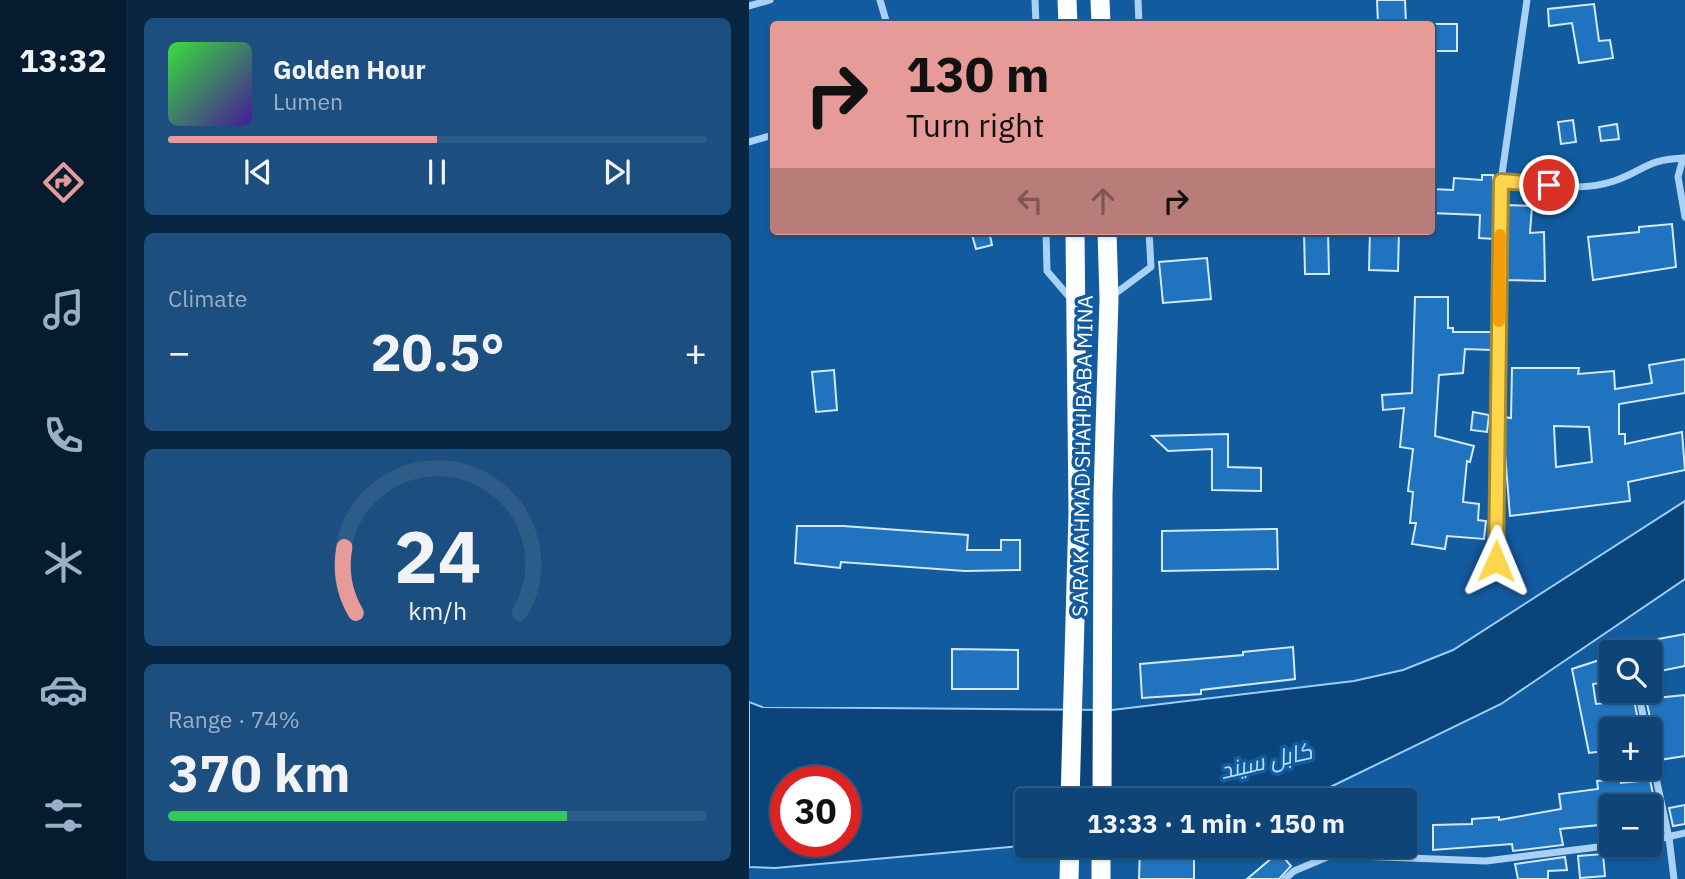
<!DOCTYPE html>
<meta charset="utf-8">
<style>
:root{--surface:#0e4477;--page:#1c4e7f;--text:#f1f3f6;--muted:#9bb0c6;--line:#2e5c89;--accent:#e69b98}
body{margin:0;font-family:"IBM Plex Sans",Cairo,sans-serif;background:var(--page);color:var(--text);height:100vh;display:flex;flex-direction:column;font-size:26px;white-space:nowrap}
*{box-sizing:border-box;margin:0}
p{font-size:23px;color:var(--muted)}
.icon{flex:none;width:38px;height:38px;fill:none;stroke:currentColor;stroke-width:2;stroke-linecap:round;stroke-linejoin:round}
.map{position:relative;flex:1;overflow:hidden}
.sheet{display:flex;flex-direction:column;gap:18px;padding:18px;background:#082541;width:623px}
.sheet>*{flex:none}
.banner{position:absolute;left:21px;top:21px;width:665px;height:214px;border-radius:7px;box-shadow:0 2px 5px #0004,0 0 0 2px var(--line);background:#e69b98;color:#111;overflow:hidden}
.buttons{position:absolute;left:850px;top:640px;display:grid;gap:14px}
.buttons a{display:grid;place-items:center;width:63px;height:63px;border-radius:7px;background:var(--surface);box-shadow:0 2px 5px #0004,0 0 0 2px var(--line);font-size:35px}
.speed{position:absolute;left:21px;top:766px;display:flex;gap:14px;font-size:35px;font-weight:700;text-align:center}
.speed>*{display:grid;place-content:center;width:91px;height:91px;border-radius:50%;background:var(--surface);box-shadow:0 2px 5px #0004,0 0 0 2px var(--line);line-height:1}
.speed .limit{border:10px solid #d22;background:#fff;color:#111}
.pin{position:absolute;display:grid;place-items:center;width:60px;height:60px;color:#fff;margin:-30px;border:4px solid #fff;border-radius:50%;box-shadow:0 2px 7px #0007}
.me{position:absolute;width:77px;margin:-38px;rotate:1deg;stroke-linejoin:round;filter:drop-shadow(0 0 5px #0008)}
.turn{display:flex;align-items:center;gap:24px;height:147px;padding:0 21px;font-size:32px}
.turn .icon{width:91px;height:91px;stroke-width:2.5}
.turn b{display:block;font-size:49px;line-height:60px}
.lanes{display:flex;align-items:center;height:66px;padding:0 21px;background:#0003;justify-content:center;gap:35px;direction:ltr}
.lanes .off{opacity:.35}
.big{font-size:52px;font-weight:700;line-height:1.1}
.sheet .tile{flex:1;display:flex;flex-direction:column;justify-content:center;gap:10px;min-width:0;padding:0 24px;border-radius:10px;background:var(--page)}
.sheet .dial{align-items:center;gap:0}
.dial svg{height:182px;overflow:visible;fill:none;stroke:var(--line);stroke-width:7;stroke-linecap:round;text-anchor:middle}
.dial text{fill:var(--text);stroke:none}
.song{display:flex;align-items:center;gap:21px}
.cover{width:84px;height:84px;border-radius:10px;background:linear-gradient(135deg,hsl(120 70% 55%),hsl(260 70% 35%))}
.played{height:7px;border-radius:4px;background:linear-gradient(90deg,var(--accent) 50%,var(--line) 50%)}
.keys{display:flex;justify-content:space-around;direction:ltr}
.heat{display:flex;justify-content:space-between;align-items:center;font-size:38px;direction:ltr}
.charge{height:10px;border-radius:5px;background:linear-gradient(90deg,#34c759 74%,var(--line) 0)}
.trip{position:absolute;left:266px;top:788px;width:402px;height:70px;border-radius:7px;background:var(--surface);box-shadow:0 2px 5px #0004,0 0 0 2px var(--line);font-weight:700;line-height:70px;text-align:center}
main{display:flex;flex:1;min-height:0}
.dock{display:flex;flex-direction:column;width:126px;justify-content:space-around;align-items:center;background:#061b30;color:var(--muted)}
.dock .icon{width:49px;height:49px}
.dock .current{color:var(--accent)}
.dock b{font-size:32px;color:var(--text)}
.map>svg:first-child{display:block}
</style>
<main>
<nav class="dock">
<b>13:32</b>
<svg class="icon current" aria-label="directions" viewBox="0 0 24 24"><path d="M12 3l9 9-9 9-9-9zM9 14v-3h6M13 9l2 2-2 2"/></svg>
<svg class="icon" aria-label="music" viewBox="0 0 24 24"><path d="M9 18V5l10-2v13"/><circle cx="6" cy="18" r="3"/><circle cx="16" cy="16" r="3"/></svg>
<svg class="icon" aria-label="phone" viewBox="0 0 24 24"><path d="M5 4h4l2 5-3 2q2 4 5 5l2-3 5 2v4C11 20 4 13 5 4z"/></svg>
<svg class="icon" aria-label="climate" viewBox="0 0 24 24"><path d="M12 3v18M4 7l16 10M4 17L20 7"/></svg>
<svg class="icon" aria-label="car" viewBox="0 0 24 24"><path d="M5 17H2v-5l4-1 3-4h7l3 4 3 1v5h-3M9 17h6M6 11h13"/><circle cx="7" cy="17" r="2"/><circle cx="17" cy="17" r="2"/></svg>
<svg class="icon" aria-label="filters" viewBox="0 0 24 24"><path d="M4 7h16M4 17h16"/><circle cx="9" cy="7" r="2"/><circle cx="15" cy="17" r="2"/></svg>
</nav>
<section class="sheet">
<div class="tile">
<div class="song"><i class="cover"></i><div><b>Golden Hour</b><p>Lumen</p></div></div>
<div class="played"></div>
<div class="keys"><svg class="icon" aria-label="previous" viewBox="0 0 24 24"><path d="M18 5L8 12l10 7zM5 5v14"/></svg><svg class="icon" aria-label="pause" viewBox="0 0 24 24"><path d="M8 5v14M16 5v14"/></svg><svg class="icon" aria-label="next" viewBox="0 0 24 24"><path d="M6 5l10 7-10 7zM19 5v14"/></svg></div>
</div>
<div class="tile"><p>Climate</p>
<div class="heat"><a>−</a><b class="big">20.5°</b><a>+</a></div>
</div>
<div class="tile dial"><svg viewBox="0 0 100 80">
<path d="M14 69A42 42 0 1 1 86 69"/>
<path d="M14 69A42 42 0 0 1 9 40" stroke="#e69b98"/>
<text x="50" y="56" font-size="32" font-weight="700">24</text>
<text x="50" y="72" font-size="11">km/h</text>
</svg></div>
<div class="tile"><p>Range · 74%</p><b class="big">370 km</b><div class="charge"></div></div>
</section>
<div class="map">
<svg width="936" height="879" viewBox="0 0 936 879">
<rect width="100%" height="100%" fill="#125b9f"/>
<!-- water -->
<path fill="#0b447b" stroke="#9bcef8" stroke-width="2" fill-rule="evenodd" d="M 936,501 L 936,579 L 752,704 L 571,792 L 549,800 L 278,800 L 278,845 L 283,845 L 26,868 L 0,867 L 0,702 L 13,707 L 363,710 L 605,681 L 654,670 L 704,650 ZM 37,782 L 96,782 L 96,842 L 37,842 Z"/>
<!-- building -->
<g fill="#2073be" stroke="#d2e9fe" stroke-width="2" fill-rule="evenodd">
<polygon points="628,0 656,0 657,24 629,24"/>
<polygon points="845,4 850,41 861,40 864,58 830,63 823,23 800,26 799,9"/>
<rect x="682" y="24" width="26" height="27"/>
<polygon points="824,120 827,142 812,144 809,122"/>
<polygon points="868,124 870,139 852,141 850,127"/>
<polygon points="733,175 744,175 745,239 730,238 731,215 682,213 682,189 704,190 705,178 733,180"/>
<polygon points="758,205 783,206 781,233 795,232 796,281 757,280"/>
<polygon points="923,224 927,267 844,280 839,237 890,232 890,227"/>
<polygon points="222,231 240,231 243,245 227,249"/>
<polygon points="555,231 579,231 580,274 556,274"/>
<polygon points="621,231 650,231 649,271 620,270"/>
<polygon points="458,258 462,299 414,303 410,262"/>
<polygon points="666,297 699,297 699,328 704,328 704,332 743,332 743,350 716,349 714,373 690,375 686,436 725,446 721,462 718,461 714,502 730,504 729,520 737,521 735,539 698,536 696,549 663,544 667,523 661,523 664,492 659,491 664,449 651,447 655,408 634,410 633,395 663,393"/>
<path d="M 936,359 L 936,393 L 870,404 L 870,434 L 876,434 L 876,444 L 933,432 L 936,470 L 879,482 L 881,501 L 761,516 L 754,428 L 754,417 L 762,418 L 763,368 L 830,368 L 829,374 L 865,371 L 866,389 L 903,383 L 900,365 ZM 805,426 L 840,427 L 843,462 L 807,467 Z"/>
<polygon points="85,370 88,410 67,412 63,372"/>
<polygon points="724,412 740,415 738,432 722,430"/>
<polygon points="479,434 479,467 512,468 512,491 463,490 463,449 419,451 403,436"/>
<polygon points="48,526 94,526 219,535 218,550 252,550 252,540 271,540 271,570 216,571 92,562 91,568 46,563"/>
<polygon points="528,529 529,569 413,571 413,531"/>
<polygon points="936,634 936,666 901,673 901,652 911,650 909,639"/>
<polygon points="544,647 546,679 452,690 452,694 393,698 391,664 494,655 494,652"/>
<polygon points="203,649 269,650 269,689 203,689"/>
<polygon points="863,656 863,681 844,684 847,704 885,700 891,730 863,730 863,750 840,753 823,669"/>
<polygon points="936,695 936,756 910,760 897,699"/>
<polygon points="872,779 872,783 901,780 907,807 863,807 863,814 849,815 850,825 811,829 814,845 764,851 763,844 684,850 684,825 723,824 723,819 750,817 750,820 812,809 810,794 849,789 848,781"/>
<polygon points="936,805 936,824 924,826 920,808"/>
<polygon points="391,849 445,851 445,879 390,879"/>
<polygon points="530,852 542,866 530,879 498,879"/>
<polygon points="854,854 856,876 831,878 829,856"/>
<polygon points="816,857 818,870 799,871 799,879 769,879 766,864"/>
</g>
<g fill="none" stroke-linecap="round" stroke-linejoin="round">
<!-- minor -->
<g stroke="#a9d1f5" stroke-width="7">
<polyline points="131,0 138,24"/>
<polyline points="286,0 287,24"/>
<polyline points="389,0 390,24"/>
<polyline points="0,6 21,0"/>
<polyline points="0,142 24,135"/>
<polyline points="934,158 929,177 936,217"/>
<path d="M 752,181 C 788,184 830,193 865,181 C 896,170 898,159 936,158"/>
<polyline points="297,231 298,271 322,299"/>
<polyline points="363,296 402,267 400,231"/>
<polyline points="746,561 752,181 778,0"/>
<polyline points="889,691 897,730"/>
<polyline points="901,750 920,838 925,879"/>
<polyline points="901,841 936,833"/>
<polyline points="536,879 545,871 583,855 737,861 865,845"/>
</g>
<!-- trunk -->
<g stroke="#fbfdff" stroke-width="19">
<polyline points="318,0 319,24"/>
<polyline points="351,0 352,24"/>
<polyline points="321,800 329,513 326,231"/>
<polyline points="353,800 354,495 360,299 358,231"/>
<polyline points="320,879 321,845"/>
<polyline points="352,879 352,845"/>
</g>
</g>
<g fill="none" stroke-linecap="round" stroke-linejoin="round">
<defs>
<polyline id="route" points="747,561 752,181 800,185"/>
</defs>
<!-- route casing -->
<use href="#route" stroke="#a68a30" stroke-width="18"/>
<!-- route -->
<use href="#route" stroke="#ffd54a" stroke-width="12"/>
<!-- slow -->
<polyline stroke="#f59e0b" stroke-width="12" points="750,321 751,235"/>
</g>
<g text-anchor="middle" stroke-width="7" stroke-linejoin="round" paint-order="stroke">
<!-- street labels -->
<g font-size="21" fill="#fff" stroke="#125b9f">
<text transform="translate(334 456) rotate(-89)" y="7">SARAK AHMAD SHAH BABA MINA</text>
</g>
<!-- water labels -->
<g font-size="23" font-style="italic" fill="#b6dbfb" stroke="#125b9f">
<text transform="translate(517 761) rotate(-13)" y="8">کابل سيند</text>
</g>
</g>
</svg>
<div class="buttons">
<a><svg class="icon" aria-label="search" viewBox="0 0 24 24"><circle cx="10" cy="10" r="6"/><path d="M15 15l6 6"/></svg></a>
<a>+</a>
<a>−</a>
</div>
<div class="speed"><div class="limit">30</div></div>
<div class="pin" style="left:800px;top:185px;background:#d93025"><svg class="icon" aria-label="arrive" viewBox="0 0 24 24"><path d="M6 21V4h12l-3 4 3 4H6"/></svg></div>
<svg class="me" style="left:747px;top:561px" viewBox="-20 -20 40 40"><path d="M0-17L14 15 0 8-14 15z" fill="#ffd54a" stroke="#fff" stroke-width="4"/></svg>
<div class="trip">13:33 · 1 min · 150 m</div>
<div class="banner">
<div class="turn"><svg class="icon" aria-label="right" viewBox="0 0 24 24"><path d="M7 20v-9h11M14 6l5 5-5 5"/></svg><div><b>130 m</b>Turn right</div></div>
<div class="lanes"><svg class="icon off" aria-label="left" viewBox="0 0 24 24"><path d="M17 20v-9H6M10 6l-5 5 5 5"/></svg><svg class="icon off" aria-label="ahead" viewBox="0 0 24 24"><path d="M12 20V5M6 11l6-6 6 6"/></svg><svg class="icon" aria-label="right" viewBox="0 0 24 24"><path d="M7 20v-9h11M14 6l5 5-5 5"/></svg></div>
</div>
</div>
</main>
